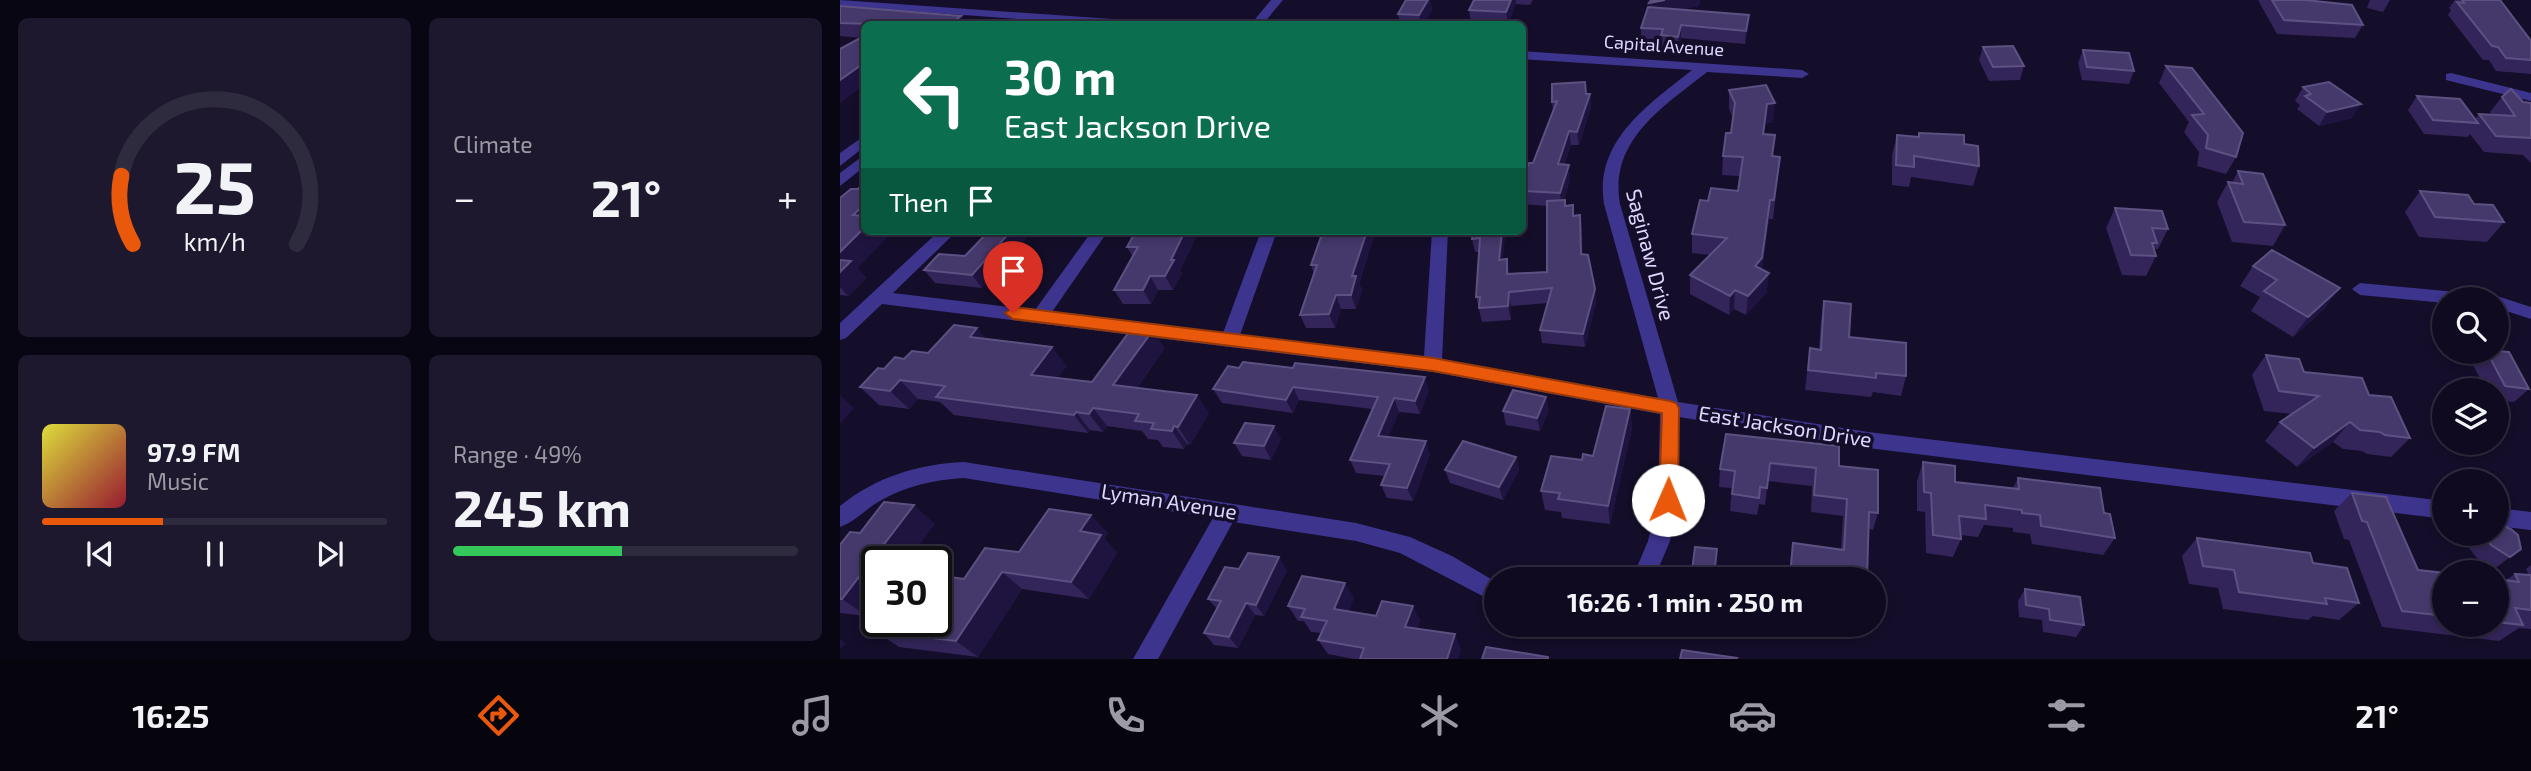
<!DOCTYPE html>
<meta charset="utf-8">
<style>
:root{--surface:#0f0a20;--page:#1d182d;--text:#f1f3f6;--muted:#9b9aa5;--line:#2f2b3e;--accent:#ea580c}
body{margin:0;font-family:"Exo 2",sans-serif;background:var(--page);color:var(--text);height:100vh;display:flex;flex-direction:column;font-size:26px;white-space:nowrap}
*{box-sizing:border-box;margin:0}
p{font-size:23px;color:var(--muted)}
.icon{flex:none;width:38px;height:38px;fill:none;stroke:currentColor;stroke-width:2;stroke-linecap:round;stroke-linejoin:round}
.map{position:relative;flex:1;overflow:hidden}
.details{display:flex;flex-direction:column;gap:18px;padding:18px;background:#080612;width:840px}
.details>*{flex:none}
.top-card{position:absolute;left:21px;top:21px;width:665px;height:214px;border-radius:10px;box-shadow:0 4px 10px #0003,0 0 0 2px var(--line);background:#0b6e4f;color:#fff;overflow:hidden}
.tools{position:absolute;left:1592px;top:287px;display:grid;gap:14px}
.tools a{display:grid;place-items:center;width:77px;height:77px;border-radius:50%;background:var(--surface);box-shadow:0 4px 10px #0003,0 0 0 2px var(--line);font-size:35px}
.speed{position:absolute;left:21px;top:546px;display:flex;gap:14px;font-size:35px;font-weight:700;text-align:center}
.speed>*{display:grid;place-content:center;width:91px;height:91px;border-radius:50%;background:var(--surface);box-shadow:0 4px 10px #0003,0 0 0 2px var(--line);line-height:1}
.speed .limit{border:4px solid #111;border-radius:10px;background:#fff;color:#111}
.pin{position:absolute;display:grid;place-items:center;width:60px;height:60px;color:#fff;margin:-72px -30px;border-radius:50% 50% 50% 0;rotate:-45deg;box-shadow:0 0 7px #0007}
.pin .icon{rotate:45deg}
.me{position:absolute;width:77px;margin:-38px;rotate:1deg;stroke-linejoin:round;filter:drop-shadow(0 0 5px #0008)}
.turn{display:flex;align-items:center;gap:24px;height:147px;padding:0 28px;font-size:32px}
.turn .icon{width:91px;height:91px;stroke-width:2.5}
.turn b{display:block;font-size:49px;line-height:60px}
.then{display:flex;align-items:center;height:66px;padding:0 28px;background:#0003;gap:14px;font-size:26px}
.big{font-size:52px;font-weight:700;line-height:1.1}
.details .tile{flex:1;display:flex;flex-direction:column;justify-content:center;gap:10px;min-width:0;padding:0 24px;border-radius:10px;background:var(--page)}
.details .dial{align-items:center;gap:0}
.dial svg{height:182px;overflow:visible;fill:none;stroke:var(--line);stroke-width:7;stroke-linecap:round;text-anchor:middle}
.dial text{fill:var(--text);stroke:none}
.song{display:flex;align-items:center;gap:21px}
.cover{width:84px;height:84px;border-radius:10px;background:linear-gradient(135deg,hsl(60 70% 55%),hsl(350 70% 35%))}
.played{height:7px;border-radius:4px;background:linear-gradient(90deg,var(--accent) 35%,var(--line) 35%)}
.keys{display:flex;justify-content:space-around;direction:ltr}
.heat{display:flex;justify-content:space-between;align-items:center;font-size:38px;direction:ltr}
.charge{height:10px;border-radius:5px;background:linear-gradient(90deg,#34c759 49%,var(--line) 0)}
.details .tiles{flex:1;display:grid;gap:18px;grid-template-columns:repeat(2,1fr)}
.trip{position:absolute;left:644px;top:567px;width:402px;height:70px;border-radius:35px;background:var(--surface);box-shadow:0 4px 10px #0003,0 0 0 2px var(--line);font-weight:700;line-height:70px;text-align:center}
.tab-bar{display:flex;height:112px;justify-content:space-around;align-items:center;background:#06040d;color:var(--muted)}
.tab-bar .icon{width:49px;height:49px}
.tab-bar .on{color:var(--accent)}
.tab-bar b{font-size:32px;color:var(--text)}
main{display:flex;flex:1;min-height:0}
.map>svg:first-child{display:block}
</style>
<main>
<section class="details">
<div class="tiles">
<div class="tile dial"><svg viewBox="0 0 100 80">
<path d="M14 69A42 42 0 1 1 86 69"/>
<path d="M14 69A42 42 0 0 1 9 39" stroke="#ea580c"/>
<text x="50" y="56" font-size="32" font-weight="700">25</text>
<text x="50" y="72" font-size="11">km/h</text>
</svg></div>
<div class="tile"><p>Climate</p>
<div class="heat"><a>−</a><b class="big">21°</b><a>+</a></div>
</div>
<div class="tile">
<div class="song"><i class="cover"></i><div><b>97.9 FM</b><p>Music</p></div></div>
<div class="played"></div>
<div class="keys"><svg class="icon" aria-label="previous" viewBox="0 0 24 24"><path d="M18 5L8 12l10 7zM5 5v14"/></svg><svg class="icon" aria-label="pause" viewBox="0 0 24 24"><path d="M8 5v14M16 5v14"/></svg><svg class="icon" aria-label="next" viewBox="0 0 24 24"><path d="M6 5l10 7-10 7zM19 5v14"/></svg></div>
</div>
<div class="tile"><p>Range · 49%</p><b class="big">245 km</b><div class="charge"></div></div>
</div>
</section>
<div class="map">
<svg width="1691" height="659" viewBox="0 0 1691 659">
<rect width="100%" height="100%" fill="#140e2a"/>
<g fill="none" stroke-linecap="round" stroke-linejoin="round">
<!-- minor -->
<g fill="#3d348e" fill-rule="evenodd">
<polygon points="0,0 287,20 293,24 245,24 0,6"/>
<polygon points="431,0 443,0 423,24 411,24"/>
<path d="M 682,51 L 962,70 L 969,74 L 962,78 L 867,72 C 823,107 769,140 780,204 L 838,402 L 1028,432 L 1605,501 L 1605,519 L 1028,448 L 839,417 L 838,500 L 830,541 L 814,579 L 792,579 L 808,541 L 818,500 L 820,414 L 593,372 L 42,304 L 6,338 L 0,340 L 0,323 L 99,231 L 117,231 L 53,293 L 195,310 L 252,231 L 268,231 L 212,312 L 383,333 L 421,231 L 437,231 L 400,335 L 584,357 L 592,231 L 608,231 L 602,360 L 818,398 L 764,204 C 754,141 808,105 852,70 L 682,59 Z"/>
<polygon points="1611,73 1691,93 1691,101 1606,80 1606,74"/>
<polygon points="24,136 24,147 0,166 0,153"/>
<polygon points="24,155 24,167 0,186 0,173"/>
<polygon points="1520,283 1627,293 1635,299 1605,299 1605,303 1520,295 1512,289"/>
<polygon points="1657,296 1691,307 1691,319 1657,308 1657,299 1650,299"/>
<path d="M 124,462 L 516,523 L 570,537 L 612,556 L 656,582 L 656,603 L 560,553 L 516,541 L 393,522 L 318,659 L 293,659 L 373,518 L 124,478 C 93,480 65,486 38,502 C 25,510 14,522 0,527 L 0,506 C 36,477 78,464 124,462 Z"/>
<polygon points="1657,508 1691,512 1691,530 1657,526"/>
</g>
</g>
<!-- wall -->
<g fill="#332559">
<polygon points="566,0 590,0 592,10 584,24 560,24 558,14"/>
<polygon points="634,0 693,0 690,5 676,4 668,24 631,22 629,10"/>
<polygon points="811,0 860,0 859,6 842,9 909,15 908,28 905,44 841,38 838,50 821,49 821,43 801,41 801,28 810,7"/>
<polygon points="1418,0 1465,0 1523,25 1515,38 1437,34"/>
<polygon points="1530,0 1550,0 1543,12 1527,8"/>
<polygon points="1615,0 1660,0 1691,41 1691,74 1656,71 1649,60 1643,60 1608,15 1611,10 1609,8"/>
<polygon points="0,6 121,16 127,24 24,24 24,84 0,103 0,49 22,38 0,36"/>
<polygon points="1143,47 1184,66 1180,80 1149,81 1139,60"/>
<polygon points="1243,50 1294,71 1289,84 1242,80 1238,63"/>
<polygon points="1326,66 1352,68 1396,157 1386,174 1357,166 1359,152 1344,132 1349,122 1319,83"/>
<polygon points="1463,87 1512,118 1479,126 1457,109 1460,105 1455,101"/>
<polygon points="889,90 933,122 926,123 924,134 933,156 940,157 933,219 929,219 922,269 927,292 906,315 894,309 889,315 850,294 850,275 870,255 852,253 852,234 868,201 898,191 900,176 882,175 883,156 891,133 893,118 889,109"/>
<polygon points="746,94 750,94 751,108 739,145 731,145 724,165 730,179 724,200 726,206 733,205 734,216 740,215 742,254 755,289 756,302 745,347 702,343 700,330 708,303 671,306 671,320 642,322 636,297 639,252 635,252 632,239 633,231 670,274 707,272 707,206 682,204 682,169 686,169 693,163 713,111 712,102"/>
<polygon points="1577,96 1635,119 1639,114 1652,115 1650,112 1662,97 1683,102 1691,103 1691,163 1683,155 1644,152 1630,134 1628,137 1584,134 1568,110"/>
<polygon points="1079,133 1124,144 1139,166 1133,186 1071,177 1069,187 1052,185 1052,155 1057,135 1078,137"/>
<polygon points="1398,171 1445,225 1433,246 1392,242 1377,202 1388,182 1392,183"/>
<polygon points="1580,191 1634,204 1664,222 1647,242 1579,237 1565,212"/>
<polygon points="0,198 24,231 47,231 50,234 17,268 26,278 8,296 0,295"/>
<polygon points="1275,208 1328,229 1318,249 1314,249 1316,256 1306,276 1282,275 1266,228"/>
<polygon points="296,231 359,231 340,270 342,273 333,290 318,290 311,304 283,304 274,290 293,257 287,247"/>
<polygon points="531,245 519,284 522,290 516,309 501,309 495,328 466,328 460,315 474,274 471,265"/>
<polygon points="125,256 142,288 95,283 84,270"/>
<polygon points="1413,266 1485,308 1453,337 1411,311 1420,297 1400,286"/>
<polygon points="984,301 1009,337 1066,376 1061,396 1033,392 1031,397 965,390 970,348 979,350 981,321"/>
<polygon points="313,330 324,349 297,388 369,413 350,445 347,444 344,449 323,447 318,440 308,439 302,431 267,426 263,432 250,430 248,433 114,415 100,402 78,399 69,409 39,405 20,387 44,369 64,359 146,339 227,366 217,378 252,382"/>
<polygon points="1643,352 1657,352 1689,389 1674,402 1657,400 1657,390 1646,390 1632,363"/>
<polygon points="1426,355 1464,372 1529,395 1570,438 1551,457 1527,454 1522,451 1503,449 1493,442 1457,467 1425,441 1440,422 1452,414 1424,411 1412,375"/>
<polygon points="388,366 589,390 580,414 559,412 548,437 590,454 573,501 547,498 541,485 545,476 516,473 510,460 532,409 459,400 453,413 382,403 373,389"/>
<polygon points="706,397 709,411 700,431 666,425 663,411"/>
<polygon points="790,409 792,428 770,524 722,518 721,512 705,510 701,491 742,460 753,456"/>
<polygon points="886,434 999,466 1038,513 1033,530 1029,529 1027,579 948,579 953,543 1001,549 1003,516 971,512 972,486 928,481 925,505 919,504 917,515 890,511 892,488 879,487 880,469"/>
<polygon points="441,439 431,460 402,456 394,443"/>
<polygon points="676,457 679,470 663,500 610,483 605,470"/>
<polygon points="1083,462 1115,482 1173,488 1178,478 1264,513 1275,538 1263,555 1192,544 1190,534 1173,532 1173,528 1144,525 1138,537 1120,535 1121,539 1113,557 1086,553 1085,512 1077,511 1077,481"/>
<polygon points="1512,493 1578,570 1605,573 1605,625 1657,625 1657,579 1666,580 1675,574 1689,575 1686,569 1691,565 1691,629 1679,628 1659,641 1542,627 1509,540 1504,539 1494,511"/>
<polygon points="95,524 37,562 37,603 27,616 0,613 0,545"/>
<polygon points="268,533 264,538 277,553 249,599 182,589 138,657 59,647 35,631 124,579 179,552"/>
<polygon points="1632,534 1657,534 1681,549 1654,569 1636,557 1626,544"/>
<polygon points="1357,538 1473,563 1519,603 1499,620 1473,616 1468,620 1383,609 1378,588 1349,584 1342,556"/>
<polygon points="399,569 447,570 424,616 415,615 398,648 374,645 364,633 377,609 368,599"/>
<polygon points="1185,589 1244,625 1236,637 1203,632 1202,620 1179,617 1178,601"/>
<polygon points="514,598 508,611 580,620 577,629 621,649 618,659 514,659 488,654 478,640 481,633 471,632 464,621 458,621 448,606"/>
</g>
<!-- shaded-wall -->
<g fill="#1f143f">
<polygon points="588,0 590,0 592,10 584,24 581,24 579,15"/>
<polygon points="671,0 676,0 676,4 668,24 666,12"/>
<polygon points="825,0 860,0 859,6 810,16 809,3"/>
<polygon points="909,15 908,28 905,44 906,31"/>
<polygon points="121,16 127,24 110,24"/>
<polygon points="841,25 841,38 838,50 838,37"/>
<polygon points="24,63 24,84 0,103 0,80"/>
<polygon points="750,94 751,108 739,145 737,132"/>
<polygon points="935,103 933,122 926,123 922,153 927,104"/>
<polygon points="1521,104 1512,118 1479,126 1487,112"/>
<polygon points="729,131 731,145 719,178 718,164"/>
<polygon points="729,165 730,179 722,207 720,193"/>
<polygon points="930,200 929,219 921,278 915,266"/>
<polygon points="24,205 24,228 13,215"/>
<polygon points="740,215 742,229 743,268 741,254"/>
<polygon points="24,229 24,231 47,231 50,234 17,268 26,278 8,296 0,287 0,252"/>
<polygon points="171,231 193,231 142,288 132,275"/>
<polygon points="345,231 359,231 340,270 342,273 333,290 325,276 331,260"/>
<polygon points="527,231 539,231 531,245 519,284 522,290 516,309 511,295 512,276"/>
<polygon points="662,231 666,231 661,273 659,260"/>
<polygon points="667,259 670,273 670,288 667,274"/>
<polygon points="929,273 927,292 906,315 908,296"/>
<polygon points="310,276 318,290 311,304 303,290"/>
<polygon points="1500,288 1485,308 1453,337 1468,317"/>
<polygon points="755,289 756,302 745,347 743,334"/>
<polygon points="895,290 894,309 889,315 890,296"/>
<polygon points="669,292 671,306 671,320 668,306"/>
<polygon points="496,295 501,309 495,328 489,314"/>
<polygon points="137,328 153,347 130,337"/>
<polygon points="313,330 324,349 286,403 273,385"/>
<polygon points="212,347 227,366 206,393 191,375"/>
<polygon points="585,377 589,390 580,414 575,401"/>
<polygon points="60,380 78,399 69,409 50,391"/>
<polygon points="453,387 459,400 453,413 446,400"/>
<polygon points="0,395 14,408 0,424"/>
<polygon points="357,395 369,413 350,445 338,427"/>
<polygon points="706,397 709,411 700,431 697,418"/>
<polygon points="554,398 559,412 543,449 538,436"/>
<polygon points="253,408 267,426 263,432 249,414"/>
<polygon points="790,409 792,428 770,524 768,506"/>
<polygon points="236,412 250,430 248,433 234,415"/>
<polygon points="1510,422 1493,442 1457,467 1474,448"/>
<polygon points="334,426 347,444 344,449 332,431"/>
<polygon points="434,426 441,439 431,460 424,446"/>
<polygon points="586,441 590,454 573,501 567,488"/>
<polygon points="676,457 679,470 663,500 659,487"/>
<polygon points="74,505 95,524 67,562 37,562 37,603 27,616 2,599"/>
<polygon points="251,515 268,533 264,538 277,553 249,599 231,582 240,531"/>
<polygon points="439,557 447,570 424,616 416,605"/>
<polygon points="162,572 182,589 138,657 116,641"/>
<polygon points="505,583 514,598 503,624 494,609"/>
<polygon points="406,603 415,615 398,648 389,637"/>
<polygon points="573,606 580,620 572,641 565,627"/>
<polygon points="615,634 621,649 618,659 607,659"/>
<polygon points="0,639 6,643 0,649"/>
</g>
<!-- building -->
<g fill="#45386b" stroke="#5d5182" stroke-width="2">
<polygon points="566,0 588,0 579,15 558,14"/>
<polygon points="634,0 671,0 666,12 629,10"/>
<polygon points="811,0 825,0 809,3"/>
<polygon points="1432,0 1465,0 1512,5 1523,25 1444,20"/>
<polygon points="1622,0 1660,0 1691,41 1691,60 1666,58 1658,47 1652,46 1617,2 1624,3"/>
<polygon points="0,6 121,16 110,24 33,24 0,23"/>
<polygon points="808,7 909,15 906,31 841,25 838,37 821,35 823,29 801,28"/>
<polygon points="206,22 232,24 198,24"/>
<polygon points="24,36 24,63 0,80 0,49"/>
<polygon points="1173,46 1184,66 1153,67 1143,47"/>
<polygon points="1243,50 1289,53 1294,71 1247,67"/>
<polygon points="1326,66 1352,68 1403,133 1396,157 1366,148 1368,135 1352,115 1364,114"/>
<polygon points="745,82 746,94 750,94 737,132 729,131 718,164 729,165 720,193 682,191 682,169 686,169 689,163 693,163 717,101 712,102 712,84"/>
<polygon points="1489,82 1521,104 1487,112 1465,96 1471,94 1463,87"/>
<polygon points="926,85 935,103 927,104 923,134 935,135 932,156 940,157 934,200 930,200 922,258 915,266 929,273 908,296 895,290 890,296 850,275 887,238 852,234 860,200 868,201 871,188 898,191 903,157 883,156 886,133 891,133 895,103 889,90"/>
<polygon points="1671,89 1683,102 1691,103 1691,138 1656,136 1639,114 1675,116 1662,97"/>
<polygon points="1577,96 1620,99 1638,123 1593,120"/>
<polygon points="1079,133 1124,135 1124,144 1138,146 1139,166 1074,156 1074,167 1056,165 1057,135 1079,137"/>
<polygon points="1398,171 1423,174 1445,225 1404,222 1388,182 1403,184"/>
<polygon points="24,183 24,205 13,215 24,216 24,228 0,252 0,198 11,189 18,189"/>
<polygon points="1580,191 1628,195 1634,204 1653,205 1664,222 1595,217"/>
<polygon points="725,200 725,206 733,205 733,216 740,215 741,254 748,255 755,289 743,334 700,330 712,288 669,292 668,306 639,308 640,297 636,297 640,238 632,239 633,231 662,231 659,260 667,259 667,274 707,272 707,201"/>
<polygon points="1275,208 1322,211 1328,229 1312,228 1317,243 1312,243 1316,256 1291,255"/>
<polygon points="149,231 171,231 132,275 84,270 99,254 125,256"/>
<polygon points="296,231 345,231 331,260 334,260 325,276 310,276 303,290 274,290 298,247 287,247"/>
<polygon points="483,231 527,231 512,276 516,276 511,295 496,295 489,314 460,315 477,265 471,265"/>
<polygon points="1432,250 1500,288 1468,317 1424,291 1437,280 1413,266"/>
<polygon points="0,260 11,261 0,272"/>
<polygon points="984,301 1011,304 1009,337 1066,343 1066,376 1036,373 1036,378 968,370 970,348 981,350"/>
<polygon points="114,325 137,328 130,337 212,347 191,375 252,382 292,328 313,330 273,385 357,395 338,427 334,426 332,431 311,429 314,423 295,421 299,414 253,408 249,414 236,412 234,415 96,397 105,386 60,380 50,391 20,387 38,368 44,369 55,357 64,359 72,351 88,353"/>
<polygon points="1657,351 1669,352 1689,389 1665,386 1647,352 1657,352"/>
<polygon points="1426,355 1459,359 1464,372 1522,378 1529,395 1551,397 1570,438 1545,435 1540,432 1520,430 1510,422 1474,448 1440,422 1479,396 1439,391"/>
<polygon points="403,362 453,368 455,363 585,377 575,401 554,398 538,436 586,441 567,488 541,485 550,464 510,460 538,397 453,387 446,400 373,389 388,366 399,368"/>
<polygon points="673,390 706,397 697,418 663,411"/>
<polygon points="766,406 790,409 768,506 718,499 720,493 701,491 711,456 742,460 743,454 753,456"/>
<polygon points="405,423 434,426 424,446 394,443"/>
<polygon points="886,434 999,446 999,466 1038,470 1038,513 1029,512 1027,579 973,579 950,576 953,543 1004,550 1007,499 974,495 976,468 930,463 927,488 920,487 919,498 892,494 895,471 880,469"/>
<polygon points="623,441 676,457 659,487 605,470"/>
<polygon points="1083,462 1115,466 1115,482 1179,489 1178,478 1260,488 1264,513 1270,514 1275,538 1201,526 1200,515 1182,513 1182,510 1145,505 1146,519 1119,516 1121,539 1093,535 1091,493 1084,492"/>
<polygon points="1512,493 1546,497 1578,570 1605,573 1605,616 1562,611 1527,522 1522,521"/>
<polygon points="44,502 74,505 2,599 0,599 0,545 10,532 20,533"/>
<polygon points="209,509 251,515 240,531 261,535 231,582 162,572 116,641 35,631 42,621 96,621 96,575 124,579 145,548 179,552"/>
<polygon points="1657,523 1671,529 1678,535 1681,549 1670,557 1651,545 1643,534 1657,534"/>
<polygon points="1357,538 1470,553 1473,563 1507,568 1519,603 1485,598 1487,604 1399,592 1394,570 1363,566"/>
<polygon points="855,547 877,549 875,567 914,571 913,579 851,579"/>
<polygon points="408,553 439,557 416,605 406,603 389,637 364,633 381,601 368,599 385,567 399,569"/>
<polygon points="1675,574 1691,575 1691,610 1675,608 1683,625 1657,622 1657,579 1679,582"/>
<polygon points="462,576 505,583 494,609 536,616 542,601 573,606 565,627 615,634 607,659 520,659 524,648 478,640 487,621 461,617 465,609 448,606"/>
<polygon points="1185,589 1240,597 1244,625 1210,620 1209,609 1186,605"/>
<polygon points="646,647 708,657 708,659 642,659"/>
<polygon points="842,650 897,658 896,659 840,659"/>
</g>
<!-- route -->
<polygon fill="#ea580c" stroke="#983908" stroke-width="2" points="173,307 593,358 830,401 836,403 839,408 838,500 835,505 828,508 822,505 819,500 822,413 593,371 173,319 165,313"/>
<g text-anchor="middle" stroke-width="7" stroke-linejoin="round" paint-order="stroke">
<!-- far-street labels -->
<g font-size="18" fill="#ded7ff" stroke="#140e2a">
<text transform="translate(824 46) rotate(4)" y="6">Capital Avenue</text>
</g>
<!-- street labels -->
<g font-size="21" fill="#ded7ff" stroke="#140e2a">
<text transform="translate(810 255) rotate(75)" y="7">Saginaw Drive</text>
<text transform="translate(945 427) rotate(9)" y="7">East Jackson Drive</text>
<text transform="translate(329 502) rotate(9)" y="7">Lyman Avenue</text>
</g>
</g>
</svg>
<div class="tools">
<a><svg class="icon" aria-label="search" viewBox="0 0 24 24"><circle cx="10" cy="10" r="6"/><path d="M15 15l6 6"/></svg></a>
<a><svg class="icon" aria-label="layers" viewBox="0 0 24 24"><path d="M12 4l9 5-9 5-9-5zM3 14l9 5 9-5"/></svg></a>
<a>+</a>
<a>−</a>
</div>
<div class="speed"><div class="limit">30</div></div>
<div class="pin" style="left:173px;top:313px;background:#d93025"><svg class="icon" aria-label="arrive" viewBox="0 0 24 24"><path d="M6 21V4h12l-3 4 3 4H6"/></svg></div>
<svg class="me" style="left:828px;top:500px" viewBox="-20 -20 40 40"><circle r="19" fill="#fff"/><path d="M0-13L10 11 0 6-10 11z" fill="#ea580c"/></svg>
<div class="trip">16:26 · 1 min · 250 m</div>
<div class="top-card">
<div class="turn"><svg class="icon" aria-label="left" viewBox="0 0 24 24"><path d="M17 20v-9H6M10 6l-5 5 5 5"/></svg><div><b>30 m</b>East Jackson Drive</div></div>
<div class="then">Then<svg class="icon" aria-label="arrive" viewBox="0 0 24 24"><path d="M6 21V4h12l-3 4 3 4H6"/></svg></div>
</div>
</div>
</main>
<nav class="tab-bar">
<b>16:25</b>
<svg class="icon on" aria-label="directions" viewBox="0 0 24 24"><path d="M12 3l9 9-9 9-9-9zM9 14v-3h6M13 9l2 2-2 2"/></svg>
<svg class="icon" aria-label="music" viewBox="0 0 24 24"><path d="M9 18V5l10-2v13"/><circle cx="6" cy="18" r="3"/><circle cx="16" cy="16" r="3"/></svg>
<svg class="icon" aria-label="phone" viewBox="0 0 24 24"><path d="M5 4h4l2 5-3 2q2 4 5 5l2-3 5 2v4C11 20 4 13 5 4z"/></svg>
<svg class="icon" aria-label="climate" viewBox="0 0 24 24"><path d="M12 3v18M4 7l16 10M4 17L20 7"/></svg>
<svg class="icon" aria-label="car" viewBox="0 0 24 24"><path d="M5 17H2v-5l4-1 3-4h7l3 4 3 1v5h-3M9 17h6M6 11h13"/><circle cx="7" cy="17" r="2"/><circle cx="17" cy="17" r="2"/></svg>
<svg class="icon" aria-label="filters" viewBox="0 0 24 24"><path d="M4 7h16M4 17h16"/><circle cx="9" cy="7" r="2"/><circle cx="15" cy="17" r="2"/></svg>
<b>21°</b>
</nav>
